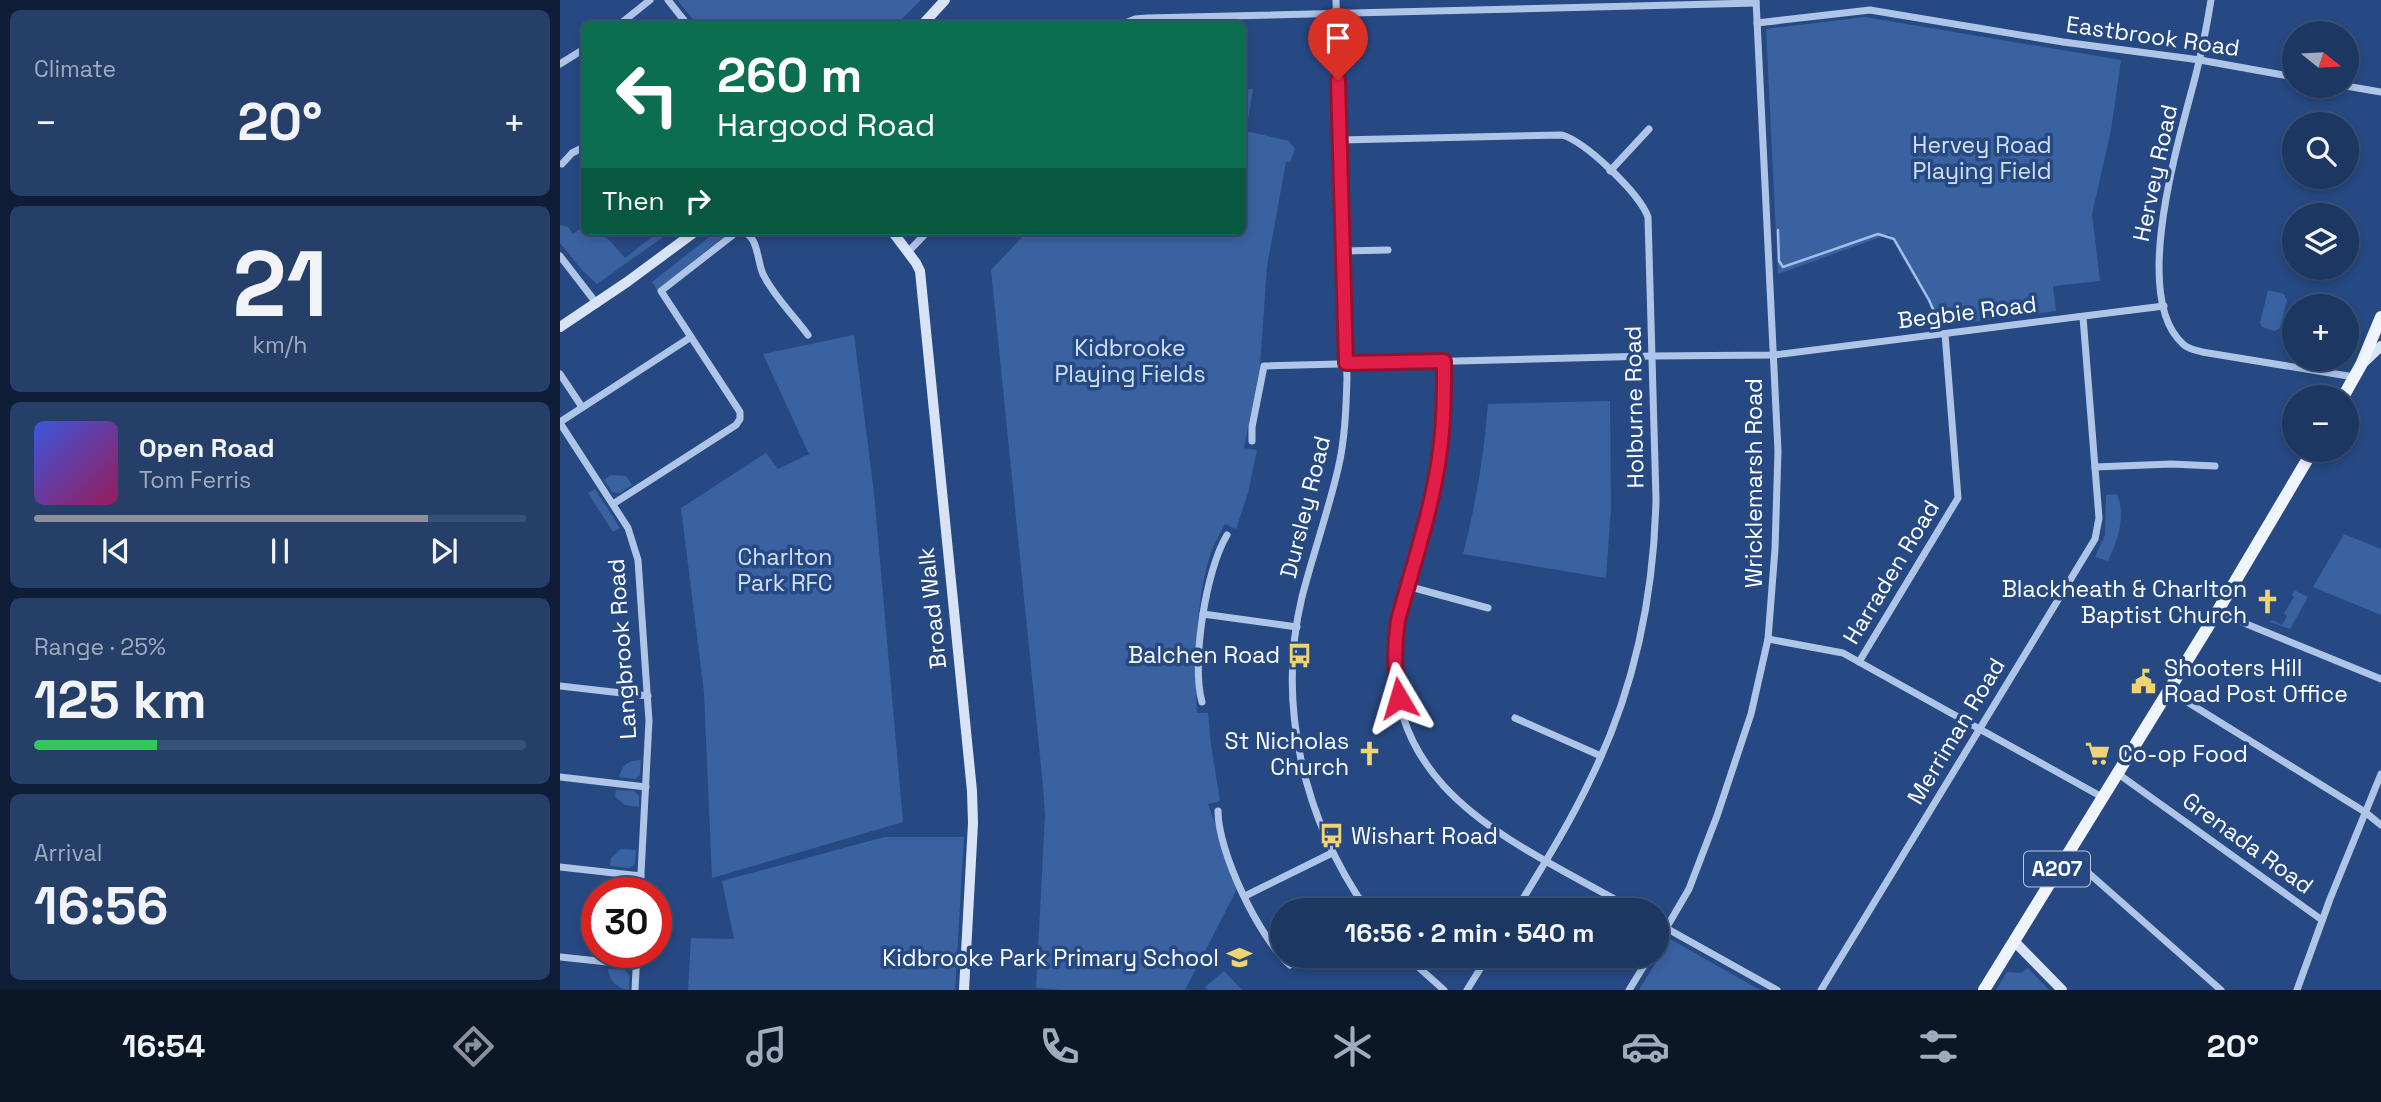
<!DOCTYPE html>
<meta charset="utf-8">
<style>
:root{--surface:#1c3762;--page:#253f68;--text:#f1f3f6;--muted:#a0acbe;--line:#3a5177;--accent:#8c9099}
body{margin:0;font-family:"Space Grotesk",sans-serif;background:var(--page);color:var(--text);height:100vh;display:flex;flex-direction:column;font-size:26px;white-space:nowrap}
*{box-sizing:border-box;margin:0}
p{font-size:23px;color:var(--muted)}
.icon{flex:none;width:38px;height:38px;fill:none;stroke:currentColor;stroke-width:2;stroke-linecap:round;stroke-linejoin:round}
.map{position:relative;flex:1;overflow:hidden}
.side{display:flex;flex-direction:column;gap:10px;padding:10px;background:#0f1e36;width:560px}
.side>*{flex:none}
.hud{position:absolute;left:21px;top:21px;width:665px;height:214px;border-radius:10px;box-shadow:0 4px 10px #0003,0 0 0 2px var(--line);background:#0b6e4f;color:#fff;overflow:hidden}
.needle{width:46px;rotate:108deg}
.buttons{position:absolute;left:1722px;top:21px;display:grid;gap:14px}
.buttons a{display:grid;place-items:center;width:77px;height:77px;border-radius:50%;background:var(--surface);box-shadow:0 4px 10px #0003,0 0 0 2px var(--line);font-size:35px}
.speed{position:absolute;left:21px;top:877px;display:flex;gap:14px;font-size:35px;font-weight:700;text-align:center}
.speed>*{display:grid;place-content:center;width:91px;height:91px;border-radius:50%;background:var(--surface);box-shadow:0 4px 10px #0003,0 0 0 2px var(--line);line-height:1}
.speed .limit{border:10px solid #d22;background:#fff;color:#111}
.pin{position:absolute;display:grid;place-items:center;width:60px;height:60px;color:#fff;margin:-72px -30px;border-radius:50% 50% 50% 0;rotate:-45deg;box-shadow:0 0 7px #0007}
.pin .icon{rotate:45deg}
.me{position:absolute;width:77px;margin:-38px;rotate:353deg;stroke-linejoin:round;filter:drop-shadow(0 0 5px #0008)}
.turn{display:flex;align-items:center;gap:24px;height:147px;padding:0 21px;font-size:32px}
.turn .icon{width:91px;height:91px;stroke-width:2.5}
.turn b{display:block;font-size:49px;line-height:60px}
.then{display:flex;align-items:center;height:66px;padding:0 21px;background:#0003;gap:14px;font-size:26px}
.big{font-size:52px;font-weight:700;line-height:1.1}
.side .tile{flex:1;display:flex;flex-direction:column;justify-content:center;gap:10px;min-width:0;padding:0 24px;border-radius:10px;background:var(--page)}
.side .dial{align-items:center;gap:0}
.dial b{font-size:91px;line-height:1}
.song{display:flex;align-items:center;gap:21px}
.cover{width:84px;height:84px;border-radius:10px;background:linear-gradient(135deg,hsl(230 70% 55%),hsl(330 70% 35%))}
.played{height:7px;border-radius:4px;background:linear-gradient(90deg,var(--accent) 80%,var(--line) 80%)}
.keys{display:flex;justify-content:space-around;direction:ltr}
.heat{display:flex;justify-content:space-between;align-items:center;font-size:38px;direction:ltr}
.charge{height:10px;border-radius:5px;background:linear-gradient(90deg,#34c759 25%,var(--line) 0)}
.trip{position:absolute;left:710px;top:898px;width:399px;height:70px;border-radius:35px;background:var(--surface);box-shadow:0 4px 10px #0003,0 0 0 2px var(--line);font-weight:700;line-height:70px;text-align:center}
.tabs{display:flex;height:112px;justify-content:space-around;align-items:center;background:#0b1627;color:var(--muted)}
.tabs .icon{width:49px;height:49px}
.tabs .active{color:var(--accent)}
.tabs b{font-size:32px;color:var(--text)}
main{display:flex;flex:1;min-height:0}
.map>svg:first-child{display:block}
</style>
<main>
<section class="side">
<div class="tile"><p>Climate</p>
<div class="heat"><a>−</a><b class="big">20°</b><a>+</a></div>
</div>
<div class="tile dial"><b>21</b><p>km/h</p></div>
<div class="tile">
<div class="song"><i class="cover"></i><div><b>Open Road</b><p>Tom Ferris</p></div></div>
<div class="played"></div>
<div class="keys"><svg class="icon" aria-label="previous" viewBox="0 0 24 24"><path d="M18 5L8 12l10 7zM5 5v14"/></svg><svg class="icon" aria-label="pause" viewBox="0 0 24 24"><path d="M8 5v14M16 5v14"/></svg><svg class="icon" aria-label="next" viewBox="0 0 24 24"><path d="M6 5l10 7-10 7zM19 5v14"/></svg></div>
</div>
<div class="tile"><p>Range · 25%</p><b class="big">125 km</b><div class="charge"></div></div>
<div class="tile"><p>Arrival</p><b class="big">16:56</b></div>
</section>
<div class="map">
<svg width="1821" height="990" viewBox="0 0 1821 990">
<rect width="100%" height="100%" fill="#264983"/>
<!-- green -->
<g fill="#3a62a0">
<polygon points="117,0 361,0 337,24 137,24"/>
<polygon points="1305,17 1561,60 1551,130 1532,214 1540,281 1493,286 1496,311 1382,326 1329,234 1218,274 1206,29"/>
<path d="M 683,89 L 693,89 L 686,131 L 729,141 L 735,149 L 730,162 L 726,162 L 707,266 L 700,366 L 684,448 L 697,450 L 688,493 L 676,529 L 665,524 C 659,536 652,547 649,559 C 636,601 634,670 637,713 L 648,713 L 651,745 L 660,801 L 648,804 L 678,887 L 625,990 L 505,990 L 476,988 L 485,815 L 483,786 L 431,270 L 468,231 L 682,231 Z"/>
<polygon points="0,225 8,227 13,234 24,226 24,231 41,231 65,258 100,231 103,237 37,284 23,271 0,243"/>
<polygon points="157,231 171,231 97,290 92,282"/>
<polygon points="1708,290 1724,294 1727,300 1720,328 1715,331 1702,327 1700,323"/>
<polygon points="294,335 314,493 343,822 152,878 144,692 121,508 206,453 218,469 249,454 203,354"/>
<path d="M 1050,401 L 1051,507 L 1046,578 L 903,554 C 916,504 924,455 928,404 Z"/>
<polygon points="51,475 66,476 72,485 60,493 52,492 44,480"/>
<polygon points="35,489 60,528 53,532 28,493"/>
<path d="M 1557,494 C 1566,515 1558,540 1548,561 L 1535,557 L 1545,535 L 1546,495 Z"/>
<polygon points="1784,534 1821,549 1821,615 1753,587"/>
<polygon points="1734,590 1748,597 1730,629 1710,622 1712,620 1722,625 1727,616 1724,613 1734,597 1732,595"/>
<path d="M 81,760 L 80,775 L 75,779 L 59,777 C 63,764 67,761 81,760 Z"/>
<polygon points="56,790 74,791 79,796 79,807 65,805 55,797"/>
<polygon points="324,837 404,837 395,990 128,990 131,938 174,939 162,881"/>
<polygon points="61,849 76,850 75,864 70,868 50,866 51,858"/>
<polygon points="1110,939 1200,990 1079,990"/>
<polygon points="1468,968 1489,990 1436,990 1447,972 1461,973"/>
<path d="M 48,969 L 65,970 L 69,975 L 69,990 C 57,989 49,980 48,969 Z"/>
<polygon points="664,971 682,990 648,990 645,987"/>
</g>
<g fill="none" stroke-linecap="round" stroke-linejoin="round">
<!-- stream -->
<polyline stroke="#a3bfe8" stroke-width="2.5" points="1218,230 1219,261 1223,267 1318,234 1334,239 1369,300 1379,323"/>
<!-- street -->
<g stroke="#afc5e7" stroke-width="7">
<polyline points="108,0 127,24"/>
<path d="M 776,0 L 787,379 C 786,409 785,440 778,469 C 768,512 753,554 742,597 C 716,705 744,820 807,910"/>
<path d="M 1651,0 C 1647,25 1642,50 1636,74 C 1621,134 1569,296 1623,344 C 1628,349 1635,350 1642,352 L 1794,377"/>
<polyline points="1197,23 1310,10 1503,42 1640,60 1734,77"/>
<polyline points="60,24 90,0"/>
<polyline points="563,24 575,19 587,18 1196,3"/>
<polyline points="0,64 24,49"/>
<polyline points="1786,86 1821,92"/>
<path d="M 780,140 L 1002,135 C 1026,142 1079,193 1088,217 L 1096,499 C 1094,594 1074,690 1032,776 C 1010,823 983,866 956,910"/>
<polyline points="2,164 12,153 24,147"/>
<polyline points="1050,171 1089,129"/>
<polyline points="783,251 828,250"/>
<polyline points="348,252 368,231"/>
<polyline points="0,256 37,304"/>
<path d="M 884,361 C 884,393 884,425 879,457 C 871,512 853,566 838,620 C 812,790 952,840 1074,910"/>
<polyline points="0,374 22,407"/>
<polyline points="0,422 131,337"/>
<polyline points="0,423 68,528 78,560 89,721 80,892"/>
<polyline points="692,441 692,427 704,366 1092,356 1214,355 1604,306"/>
<polyline points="1535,467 1611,464 1655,466"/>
<path d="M 53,504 L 176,425 L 180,419 L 180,412 L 101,291 L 178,231 C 200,232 196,262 204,276 C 215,297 234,316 248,335"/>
<polyline points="847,586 928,608"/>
<polyline points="1657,612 1821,679"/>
<polyline points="643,614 737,627"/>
<polyline points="1208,639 1283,653 1542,797"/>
<polyline points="1299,662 1398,498 1385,334"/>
<polyline points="0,686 88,696"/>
<polyline points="1608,690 1805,812 1821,825"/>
<path d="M 642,702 C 631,664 646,569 667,535"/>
<polyline points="955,718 1041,756"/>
<polyline points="1557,773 1762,920"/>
<polyline points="0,777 86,787"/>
<path d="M 658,811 C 658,852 699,938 730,965"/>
<polyline points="1507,854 1661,990"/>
<polyline points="0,867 81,876"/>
<polyline points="685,896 772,853"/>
<polyline points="853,910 861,903"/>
<polyline points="1097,923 1217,990"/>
<polyline points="1097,944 1129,889 1157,816 1191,714 1208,639 1215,549 1218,451 1196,0"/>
<polyline points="846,956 884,990"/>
<polyline points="0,957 76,965"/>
<polyline points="75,990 77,952"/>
<polyline points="907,990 928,956"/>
<polyline points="1069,990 1090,956"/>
<polyline points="1261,990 1535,539 1539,518 1523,317"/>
<polyline points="1737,990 1770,899 1821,774"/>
</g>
<!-- secondary -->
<g stroke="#d8e4f6" stroke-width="10">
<polyline points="363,24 385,0"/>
<polyline points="332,231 356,263 360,271 412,791 413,823 404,990"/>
<polyline points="0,327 67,282 136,231"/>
<polyline points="1801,365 1821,346"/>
<polyline points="1454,941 1502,990"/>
</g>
<!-- primary -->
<g stroke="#f0f5fd" stroke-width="12">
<polyline points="1783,397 1801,365 1821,317"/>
<polyline points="1424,990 1657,612 1753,450"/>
</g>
</g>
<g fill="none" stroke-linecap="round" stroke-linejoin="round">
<defs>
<path id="route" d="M 778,80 L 786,363 L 884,361 C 884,393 884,425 879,458 C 871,512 853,566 838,620 C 834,646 834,671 839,698"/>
</defs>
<!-- route casing -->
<use href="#route" stroke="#92132f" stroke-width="18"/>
<!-- route -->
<use href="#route" stroke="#e11d48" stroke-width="12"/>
</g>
<!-- icons -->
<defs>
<symbol id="church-bare" viewBox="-9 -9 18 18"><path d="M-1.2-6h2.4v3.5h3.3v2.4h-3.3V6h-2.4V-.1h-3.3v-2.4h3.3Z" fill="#f0d473" stroke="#264983" stroke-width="2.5" paint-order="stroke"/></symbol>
<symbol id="bus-bare" viewBox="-9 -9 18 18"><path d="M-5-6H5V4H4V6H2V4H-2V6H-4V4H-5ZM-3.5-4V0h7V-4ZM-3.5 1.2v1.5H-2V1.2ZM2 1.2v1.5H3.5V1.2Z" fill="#f0d473" stroke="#264983" stroke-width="2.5" paint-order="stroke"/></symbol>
<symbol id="civic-bare" viewBox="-9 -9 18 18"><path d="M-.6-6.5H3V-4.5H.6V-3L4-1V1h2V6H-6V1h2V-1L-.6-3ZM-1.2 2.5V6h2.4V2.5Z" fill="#f0d473" stroke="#264983" stroke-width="2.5" paint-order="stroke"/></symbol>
<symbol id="supermarket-bare" viewBox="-9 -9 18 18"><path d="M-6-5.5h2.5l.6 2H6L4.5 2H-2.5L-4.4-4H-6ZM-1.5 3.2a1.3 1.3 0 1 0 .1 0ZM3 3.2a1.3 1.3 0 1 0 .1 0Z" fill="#f0d473" stroke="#264983" stroke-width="2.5" paint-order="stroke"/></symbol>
<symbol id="school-bare" viewBox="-9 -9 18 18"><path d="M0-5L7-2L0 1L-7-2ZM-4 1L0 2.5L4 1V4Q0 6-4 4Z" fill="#f0d473" stroke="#264983" stroke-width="2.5" paint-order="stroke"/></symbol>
</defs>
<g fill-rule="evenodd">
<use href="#church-bare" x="1690" y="584" width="35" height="35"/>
<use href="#bus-bare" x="722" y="638" width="35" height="35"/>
<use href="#civic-bare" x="1566" y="664" width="35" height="35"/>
<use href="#church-bare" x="792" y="736" width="35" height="35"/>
<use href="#supermarket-bare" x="1520" y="736" width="35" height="35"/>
<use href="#bus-bare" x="754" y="818" width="35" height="35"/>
<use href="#school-bare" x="662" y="940" width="35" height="35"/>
</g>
<g text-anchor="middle" stroke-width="7" stroke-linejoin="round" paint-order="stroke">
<!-- shield labels -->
<rect fill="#264983" stroke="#bec8da" stroke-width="2" x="1464" y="851.5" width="66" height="35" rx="5"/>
<g font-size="21" font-weight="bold" fill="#fff">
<text x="1497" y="876">A207</text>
</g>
<!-- street labels -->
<g font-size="23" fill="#fff" stroke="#264983">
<text transform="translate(1593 36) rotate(8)" y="8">Eastbrook Road</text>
<text transform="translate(1595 173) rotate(-78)" y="8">Hervey Road</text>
<text transform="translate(1407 312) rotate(-7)" y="8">Begbie Road</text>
<text transform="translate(1074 407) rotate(-91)" y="8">Holburne Road</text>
<text transform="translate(1194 483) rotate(-90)" y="8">Wricklemarsh Road</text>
<text transform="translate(745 507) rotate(-76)" y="8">Dursley Road</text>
<text transform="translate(1331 572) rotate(-59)" y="8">Harraden Road</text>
<text transform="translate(372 608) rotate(-96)" y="8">Broad Walk</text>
<text transform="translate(62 649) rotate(-94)" y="8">Langbrook Road</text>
<text transform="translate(1396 731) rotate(-59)" y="8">Merriman Road</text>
<text transform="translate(1688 843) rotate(36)" y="8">Grenada Road</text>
</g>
<!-- park labels -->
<g font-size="23" fill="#d2e0f6" stroke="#264983">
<text x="1422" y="153">Hervey Road<tspan x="1422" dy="26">Playing Field</tspan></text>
<text x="570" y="356">Kidbrooke<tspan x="570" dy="26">Playing Fields</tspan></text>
<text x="225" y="565">Charlton<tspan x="225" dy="26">Park RFC</tspan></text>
</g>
<!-- poi labels -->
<g font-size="23" fill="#fff" stroke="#264983" text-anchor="end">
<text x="1687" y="597">Blackheath &amp; Charlton<tspan x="1687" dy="26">Baptist Church</tspan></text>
<text x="720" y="663">Balchen Road</text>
<text x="1604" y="676" text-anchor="start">Shooters Hill<tspan x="1604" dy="26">Road Post Office</tspan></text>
<text x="789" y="749">St Nicholas<tspan x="789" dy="26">Church</tspan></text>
<text x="1558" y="762" text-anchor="start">Co-op Food</text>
<text x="791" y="844" text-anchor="start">Wishart Road</text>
<text x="659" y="966">Kidbrooke Park Primary School</text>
</g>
</g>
</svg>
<div class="buttons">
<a><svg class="needle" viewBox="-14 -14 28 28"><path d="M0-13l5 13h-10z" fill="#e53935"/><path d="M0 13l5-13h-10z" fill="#a0acbe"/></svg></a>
<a><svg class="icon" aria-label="search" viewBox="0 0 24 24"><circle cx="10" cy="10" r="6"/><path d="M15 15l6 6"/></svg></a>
<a><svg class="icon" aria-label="layers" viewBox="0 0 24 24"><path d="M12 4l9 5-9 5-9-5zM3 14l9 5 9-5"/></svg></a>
<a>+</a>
<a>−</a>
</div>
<div class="speed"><div class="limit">30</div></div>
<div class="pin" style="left:778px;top:80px;background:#d93025"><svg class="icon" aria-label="arrive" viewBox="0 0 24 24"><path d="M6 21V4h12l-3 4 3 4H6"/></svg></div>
<svg class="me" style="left:839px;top:698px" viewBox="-20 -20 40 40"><path d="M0-17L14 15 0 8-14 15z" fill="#e11d48" stroke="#fff" stroke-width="4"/></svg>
<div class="trip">16:56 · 2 min · 540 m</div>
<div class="hud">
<div class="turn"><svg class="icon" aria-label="left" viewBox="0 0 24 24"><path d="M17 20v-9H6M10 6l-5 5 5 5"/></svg><div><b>260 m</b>Hargood Road</div></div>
<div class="then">Then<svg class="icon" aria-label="right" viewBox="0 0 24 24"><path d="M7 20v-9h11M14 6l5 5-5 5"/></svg></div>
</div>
</div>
</main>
<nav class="tabs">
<b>16:54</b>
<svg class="icon active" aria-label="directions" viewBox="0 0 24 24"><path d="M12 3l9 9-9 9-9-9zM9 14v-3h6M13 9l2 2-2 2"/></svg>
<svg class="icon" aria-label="music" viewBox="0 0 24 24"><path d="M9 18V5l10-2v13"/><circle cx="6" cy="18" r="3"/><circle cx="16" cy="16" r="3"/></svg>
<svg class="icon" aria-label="phone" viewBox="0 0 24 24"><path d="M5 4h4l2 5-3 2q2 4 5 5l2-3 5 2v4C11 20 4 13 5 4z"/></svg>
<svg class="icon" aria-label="climate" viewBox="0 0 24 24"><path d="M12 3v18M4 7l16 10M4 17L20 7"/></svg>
<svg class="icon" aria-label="car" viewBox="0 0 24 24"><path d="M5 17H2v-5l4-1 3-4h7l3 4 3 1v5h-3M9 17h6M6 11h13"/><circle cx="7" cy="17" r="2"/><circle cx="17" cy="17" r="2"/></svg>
<svg class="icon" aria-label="filters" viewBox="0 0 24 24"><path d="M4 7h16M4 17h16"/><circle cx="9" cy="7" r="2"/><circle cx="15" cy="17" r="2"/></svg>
<b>20°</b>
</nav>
